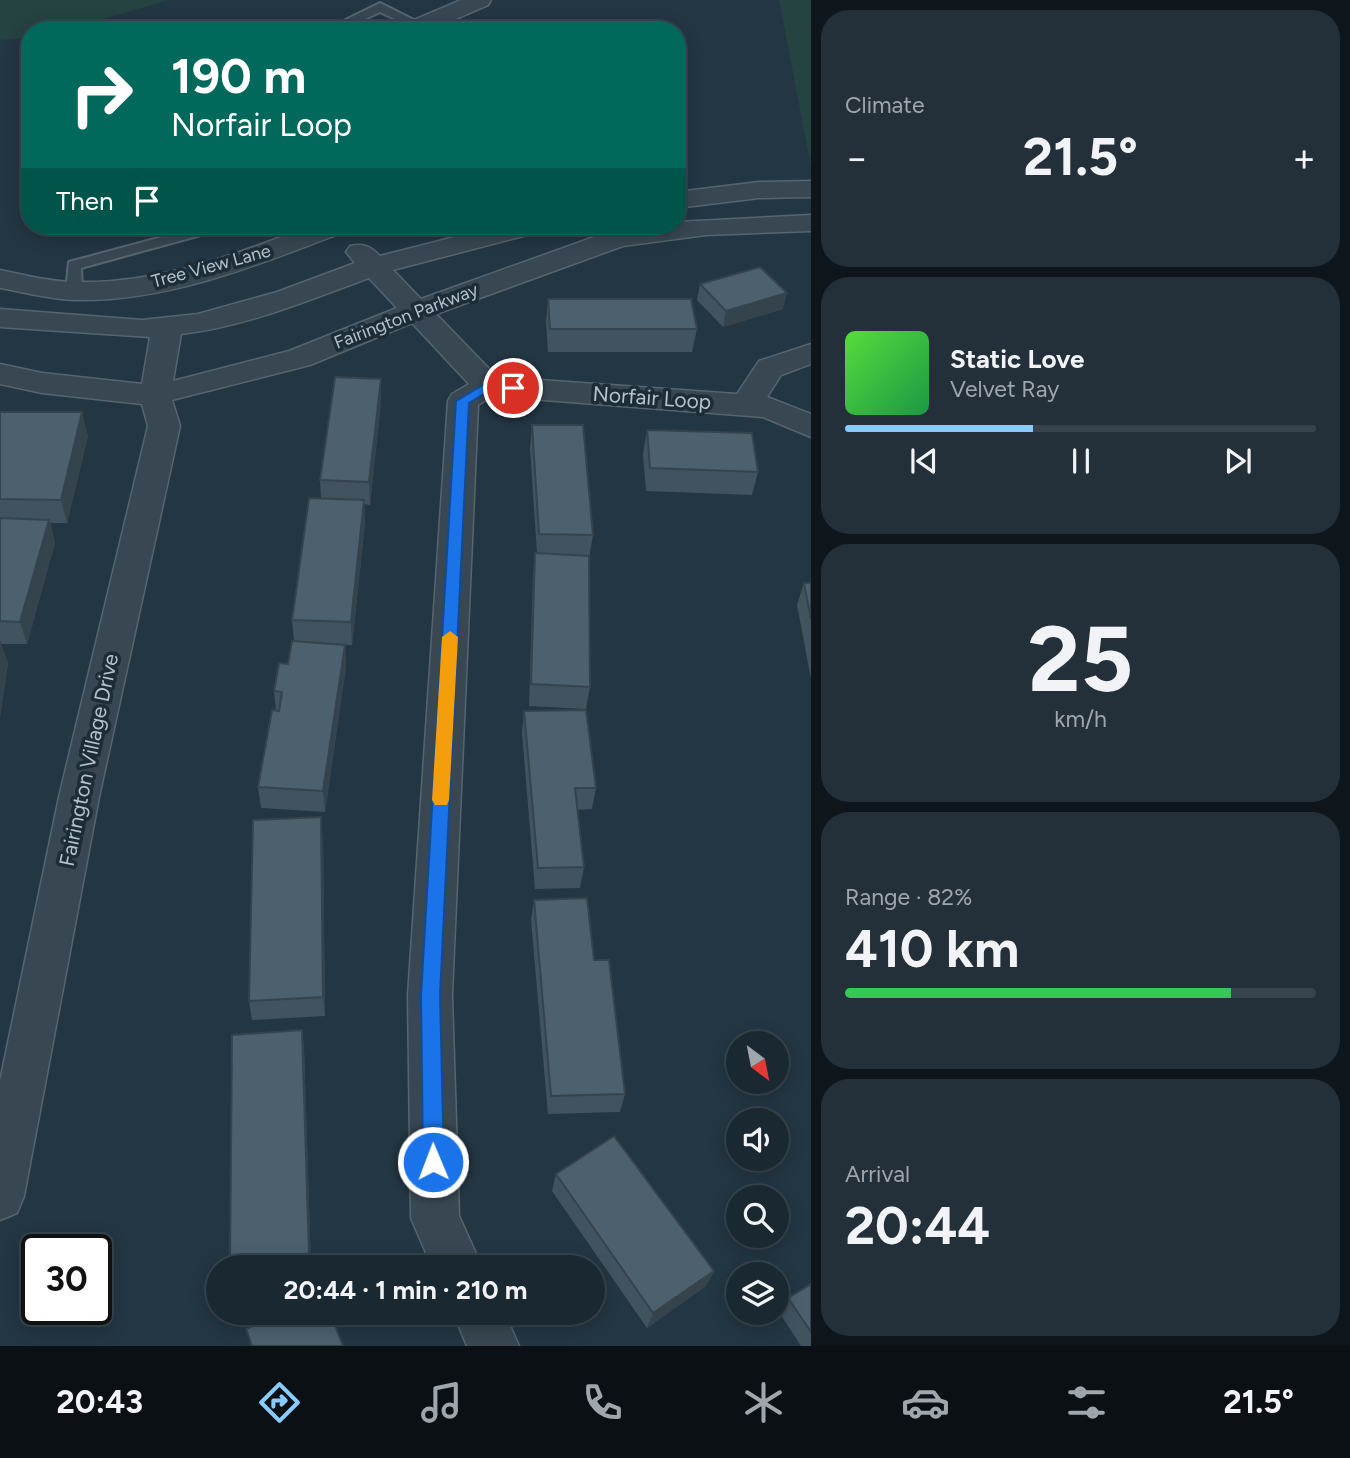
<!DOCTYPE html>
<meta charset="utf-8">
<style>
:root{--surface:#1a2832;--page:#23303a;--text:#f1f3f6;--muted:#9fa6ac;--line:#38444d;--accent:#87cbff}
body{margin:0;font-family:Figtree,sans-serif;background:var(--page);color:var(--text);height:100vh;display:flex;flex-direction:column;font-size:26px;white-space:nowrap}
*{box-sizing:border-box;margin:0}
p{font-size:23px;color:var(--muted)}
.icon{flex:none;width:38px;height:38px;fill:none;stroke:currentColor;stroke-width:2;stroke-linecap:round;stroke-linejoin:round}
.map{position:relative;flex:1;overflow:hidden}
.details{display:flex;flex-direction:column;gap:10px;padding:10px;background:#0e161c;width:539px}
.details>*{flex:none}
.top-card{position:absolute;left:21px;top:21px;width:665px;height:214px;border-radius:28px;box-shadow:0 4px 18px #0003,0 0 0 2px var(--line);background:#00695c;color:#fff;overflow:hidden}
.needle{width:46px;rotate:148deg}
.controls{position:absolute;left:726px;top:1031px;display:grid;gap:14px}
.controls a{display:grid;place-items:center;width:63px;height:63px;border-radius:50%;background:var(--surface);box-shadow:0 4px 18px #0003,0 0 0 2px var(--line);font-size:35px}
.speed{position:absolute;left:21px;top:1234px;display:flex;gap:14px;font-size:35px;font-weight:700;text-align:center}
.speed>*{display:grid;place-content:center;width:91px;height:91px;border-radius:50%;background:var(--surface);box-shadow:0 4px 18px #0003,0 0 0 2px var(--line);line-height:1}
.speed .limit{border:4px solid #111;border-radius:10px;background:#fff;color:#111}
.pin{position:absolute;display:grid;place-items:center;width:60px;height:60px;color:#fff;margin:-30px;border:4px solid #fff;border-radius:50%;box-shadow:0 2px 7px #0007}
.me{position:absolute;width:77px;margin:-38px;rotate:359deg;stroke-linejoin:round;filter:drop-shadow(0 0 5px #0008)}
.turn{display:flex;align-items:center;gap:24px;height:147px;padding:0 35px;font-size:32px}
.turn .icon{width:91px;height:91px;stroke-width:2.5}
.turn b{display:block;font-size:49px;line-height:60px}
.then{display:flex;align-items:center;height:66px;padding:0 35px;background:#0003;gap:14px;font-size:26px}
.big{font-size:52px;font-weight:700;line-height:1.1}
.details .widget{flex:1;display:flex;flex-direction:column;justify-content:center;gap:10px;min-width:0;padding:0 24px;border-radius:28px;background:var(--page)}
.details .dial{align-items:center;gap:0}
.dial b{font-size:91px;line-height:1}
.song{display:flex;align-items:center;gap:21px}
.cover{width:84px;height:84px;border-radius:10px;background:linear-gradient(135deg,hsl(110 70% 55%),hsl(140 70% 35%))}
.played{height:7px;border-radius:4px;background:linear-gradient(90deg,var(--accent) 40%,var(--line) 40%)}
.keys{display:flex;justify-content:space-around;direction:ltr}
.heat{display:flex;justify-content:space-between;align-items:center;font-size:38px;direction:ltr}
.charge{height:10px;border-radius:5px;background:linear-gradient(90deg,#34c759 82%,var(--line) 0)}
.trip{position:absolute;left:206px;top:1255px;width:399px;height:70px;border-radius:35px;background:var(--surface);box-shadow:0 4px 18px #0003,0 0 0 2px var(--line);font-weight:700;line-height:70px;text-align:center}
.dock{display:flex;height:112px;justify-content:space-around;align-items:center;background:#0a1014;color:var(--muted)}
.dock .icon{width:49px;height:49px}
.dock .on{color:var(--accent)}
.dock b{font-size:32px;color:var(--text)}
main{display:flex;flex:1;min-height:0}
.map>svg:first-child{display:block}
</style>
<main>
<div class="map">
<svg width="811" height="1346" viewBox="0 0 811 1346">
<rect width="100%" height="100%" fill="#233643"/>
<!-- green -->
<g fill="#254341">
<polygon points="0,0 169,0 65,30 30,30 30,38 0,40"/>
<polygon points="779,0 811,0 811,167"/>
</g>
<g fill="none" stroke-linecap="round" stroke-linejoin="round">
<defs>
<g id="lane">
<polygon points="380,3 426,26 416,29 380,12 341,30 325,30"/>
<polygon points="203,226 212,226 214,229 212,232 81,268 82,291 74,296 66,291 69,262"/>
</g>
<g id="street">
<polygon points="461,0 491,0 488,5 430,30 399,30 402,25"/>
<polygon points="811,181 811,197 759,198 677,208 677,192 759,182"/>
<path d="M 811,215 L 811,231 L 706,235 L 623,246 L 436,314 L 497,377 L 737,394 L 759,361 L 811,344 L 811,364 L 781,375 L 767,397 L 811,414 L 811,437 L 763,417 L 493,396 L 478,405 L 452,995 L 459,1216 L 482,1267 L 432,1267 L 411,1218 L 408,995 L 448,401 L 452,394 L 469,384 L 412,323 L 310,365 L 172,400 L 180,426 L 99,797 L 24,1196 L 17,1213 L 0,1220 L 0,1081 L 59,797 L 148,426 L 142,404 L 42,393 L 0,384 L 0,364 L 42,373 L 142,384 L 150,337 L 0,327 L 0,309 L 142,320 L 198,314 L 277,292 L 355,263 L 346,252 L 350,246 C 364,243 370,246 380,256 L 498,226 L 543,226 L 539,232 L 393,270 L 421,299 L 608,232 L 650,226 L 677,226 L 677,222 ZM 369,278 L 397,308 L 289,351 L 173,381 L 181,334 C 245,327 309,300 369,278 Z"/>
<path d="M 310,226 L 348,226 L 344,232 C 258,265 168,302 74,300 C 49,299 24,292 0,288 L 0,270 C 25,275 50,282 75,282 C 157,284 235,255 310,226 Z"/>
<polygon points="453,1312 504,1312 519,1346 467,1346"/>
</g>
</defs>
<!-- lane casing -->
<use href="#lane" stroke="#56656f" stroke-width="4"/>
<!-- street casing -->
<use href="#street" stroke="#56656f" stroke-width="3"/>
<!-- lane -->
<use href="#lane" fill="#384752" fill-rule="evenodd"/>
<!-- street -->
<use href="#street" fill="#384752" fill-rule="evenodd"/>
</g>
<!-- wall -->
<g fill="#41535f">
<polygon points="700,284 783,309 723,327 697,300"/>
<polygon points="548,299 697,329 692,352 548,352 546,322"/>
<polygon points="381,379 381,402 370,505 364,504 365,523 352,645 345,645 346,667 325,812 261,808 258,787 276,711 274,691 288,664 294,641 292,620 321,498 320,480"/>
<polygon points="0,412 88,436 67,523 50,523 55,543 27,644 1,644 8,663 0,717"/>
<polygon points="532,425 593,535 589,558 590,687 586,709 529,706 533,576 535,553 537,553 530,448"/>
<polygon points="647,430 758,472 752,495 646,491 643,454"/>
<polygon points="804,583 811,583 811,679 797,605"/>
<polygon points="524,711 596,788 592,809 577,810 584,867 580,888 535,889 522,733"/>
<polygon points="323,838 325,1016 252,1020 249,1001"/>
<polygon points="534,900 594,960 625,1094 620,1112 548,1114 531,920"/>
<polygon points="302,1030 304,1049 311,1267 232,1267 230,1260"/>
<polygon points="556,1174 714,1271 706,1286 647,1328 552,1191"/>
<polygon points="811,1284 811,1346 801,1346 779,1312 788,1298"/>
</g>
<!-- shaded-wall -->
<g fill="#35434d">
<polygon points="787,293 783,309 723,327 726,311"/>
<polygon points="381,379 381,402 370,505 369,482"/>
<polygon points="82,412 88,436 67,523 61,500"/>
<polygon points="364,500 365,523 352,645 351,622"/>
<polygon points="49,520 55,543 27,644 20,622"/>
<polygon points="0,640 8,663 0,717"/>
<polygon points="345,645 346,667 325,812 323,791"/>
<polygon points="321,817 323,838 325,1016 323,997"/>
<polygon points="302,1030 304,1049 311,1267 309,1254"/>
<polygon points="714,1271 706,1286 647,1328 653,1313"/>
</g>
<!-- building -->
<g fill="#4c606e" stroke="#35434d" stroke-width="2">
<polygon points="760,267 787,293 726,311 700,284"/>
<polygon points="548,299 691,299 697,329 550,329"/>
<polygon points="335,377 381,379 369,482 320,480"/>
<polygon points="0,412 82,412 61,500 0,499"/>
<polygon points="532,425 583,425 593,535 539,534"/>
<polygon points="647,430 752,433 758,472 650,468"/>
<polygon points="309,498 364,500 351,622 292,620"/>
<polygon points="0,518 49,520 20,622 0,621"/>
<polygon points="535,553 589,556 590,687 531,684"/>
<polygon points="804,583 811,583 811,619"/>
<polygon points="292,641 345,645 323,791 258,787 272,710 279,711 282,692 274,691 279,663 288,664"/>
<polygon points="586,710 596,788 575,788 584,867 538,868 524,711"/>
<polygon points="321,817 323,997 249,1001 253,820"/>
<polygon points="587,898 594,960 609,960 625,1094 551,1096 534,900"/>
<polygon points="302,1030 309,1254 230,1260 232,1035"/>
<polygon points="614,1136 714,1271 653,1313 556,1174"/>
<polygon points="811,1284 811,1332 788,1298"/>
<polygon points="283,1312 330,1312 343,1346 252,1346 246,1329"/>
</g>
<!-- route -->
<polygon fill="#1a73e8" stroke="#114b97" stroke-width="2" points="488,382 513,384 520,388 513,392 490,390 469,403 440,995 444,1162 441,1169 433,1172 426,1169 423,1162 421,995 456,401"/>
<!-- slow -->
<polygon fill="#f59e0b" points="450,631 458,637 449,800 447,805 435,805 432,800 442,637"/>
<g text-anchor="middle" stroke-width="7" stroke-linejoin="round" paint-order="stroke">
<!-- far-street labels -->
<g font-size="18" fill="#b5c2cc" stroke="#1d2d37">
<text transform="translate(211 266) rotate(-15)" y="6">Tree View Lane</text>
<text transform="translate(406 316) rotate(-21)" y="6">Fairington Parkway</text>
</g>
<!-- street labels -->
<g font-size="21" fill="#b5c2cc" stroke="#1d2d37">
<text transform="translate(652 398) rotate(4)" y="7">Norfair Loop</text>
<text transform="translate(89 760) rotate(-78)" y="7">Fairington Village Drive</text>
</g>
</g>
</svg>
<div class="controls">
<a><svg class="needle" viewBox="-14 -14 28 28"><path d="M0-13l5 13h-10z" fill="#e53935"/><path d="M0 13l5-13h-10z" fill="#9fa6ac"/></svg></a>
<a><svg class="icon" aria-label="sound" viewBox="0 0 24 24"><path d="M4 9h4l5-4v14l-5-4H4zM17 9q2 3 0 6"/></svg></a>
<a><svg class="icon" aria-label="search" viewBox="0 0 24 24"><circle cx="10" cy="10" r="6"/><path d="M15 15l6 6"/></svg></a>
<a><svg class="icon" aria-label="layers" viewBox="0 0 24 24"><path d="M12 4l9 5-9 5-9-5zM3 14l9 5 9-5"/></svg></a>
</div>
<div class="speed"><div class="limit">30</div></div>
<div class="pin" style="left:513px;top:388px;background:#d93025"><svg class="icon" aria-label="arrive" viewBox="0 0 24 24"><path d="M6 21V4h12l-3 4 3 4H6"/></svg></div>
<svg class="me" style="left:433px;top:1162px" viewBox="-20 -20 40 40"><circle r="17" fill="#1a73e8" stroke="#fff" stroke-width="3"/><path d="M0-11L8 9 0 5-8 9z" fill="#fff"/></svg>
<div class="trip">20:44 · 1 min · 210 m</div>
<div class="top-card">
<div class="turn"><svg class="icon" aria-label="right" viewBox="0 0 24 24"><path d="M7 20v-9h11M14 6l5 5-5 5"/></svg><div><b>190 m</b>Norfair Loop</div></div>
<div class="then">Then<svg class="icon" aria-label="arrive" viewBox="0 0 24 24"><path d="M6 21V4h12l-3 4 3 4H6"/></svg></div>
</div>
</div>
<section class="details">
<div class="widget"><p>Climate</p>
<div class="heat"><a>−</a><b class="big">21.5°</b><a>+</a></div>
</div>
<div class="widget">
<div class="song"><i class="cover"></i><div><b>Static Love</b><p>Velvet Ray</p></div></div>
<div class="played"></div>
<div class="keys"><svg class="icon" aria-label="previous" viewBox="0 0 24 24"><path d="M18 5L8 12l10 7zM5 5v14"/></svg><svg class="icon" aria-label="pause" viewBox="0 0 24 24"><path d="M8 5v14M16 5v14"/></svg><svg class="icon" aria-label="next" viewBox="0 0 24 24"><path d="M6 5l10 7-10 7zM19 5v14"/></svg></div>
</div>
<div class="widget dial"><b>25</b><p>km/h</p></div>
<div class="widget"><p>Range · 82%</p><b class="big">410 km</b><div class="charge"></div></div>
<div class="widget"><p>Arrival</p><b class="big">20:44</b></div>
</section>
</main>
<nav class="dock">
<b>20:43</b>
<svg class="icon on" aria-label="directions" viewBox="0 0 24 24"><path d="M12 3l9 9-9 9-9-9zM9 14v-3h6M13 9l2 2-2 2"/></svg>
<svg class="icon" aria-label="music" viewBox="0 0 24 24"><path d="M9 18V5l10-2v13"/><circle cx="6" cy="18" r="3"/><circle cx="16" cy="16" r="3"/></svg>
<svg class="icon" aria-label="phone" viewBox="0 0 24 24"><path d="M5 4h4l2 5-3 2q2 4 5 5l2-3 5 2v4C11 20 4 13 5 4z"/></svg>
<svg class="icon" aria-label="climate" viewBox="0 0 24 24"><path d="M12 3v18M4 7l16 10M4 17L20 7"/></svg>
<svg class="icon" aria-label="car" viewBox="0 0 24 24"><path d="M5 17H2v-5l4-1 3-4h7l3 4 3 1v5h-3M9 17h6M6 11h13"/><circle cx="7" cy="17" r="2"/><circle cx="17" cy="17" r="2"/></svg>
<svg class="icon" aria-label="filters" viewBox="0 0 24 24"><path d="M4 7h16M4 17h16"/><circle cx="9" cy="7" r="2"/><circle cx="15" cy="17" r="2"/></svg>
<b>21.5°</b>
</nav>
